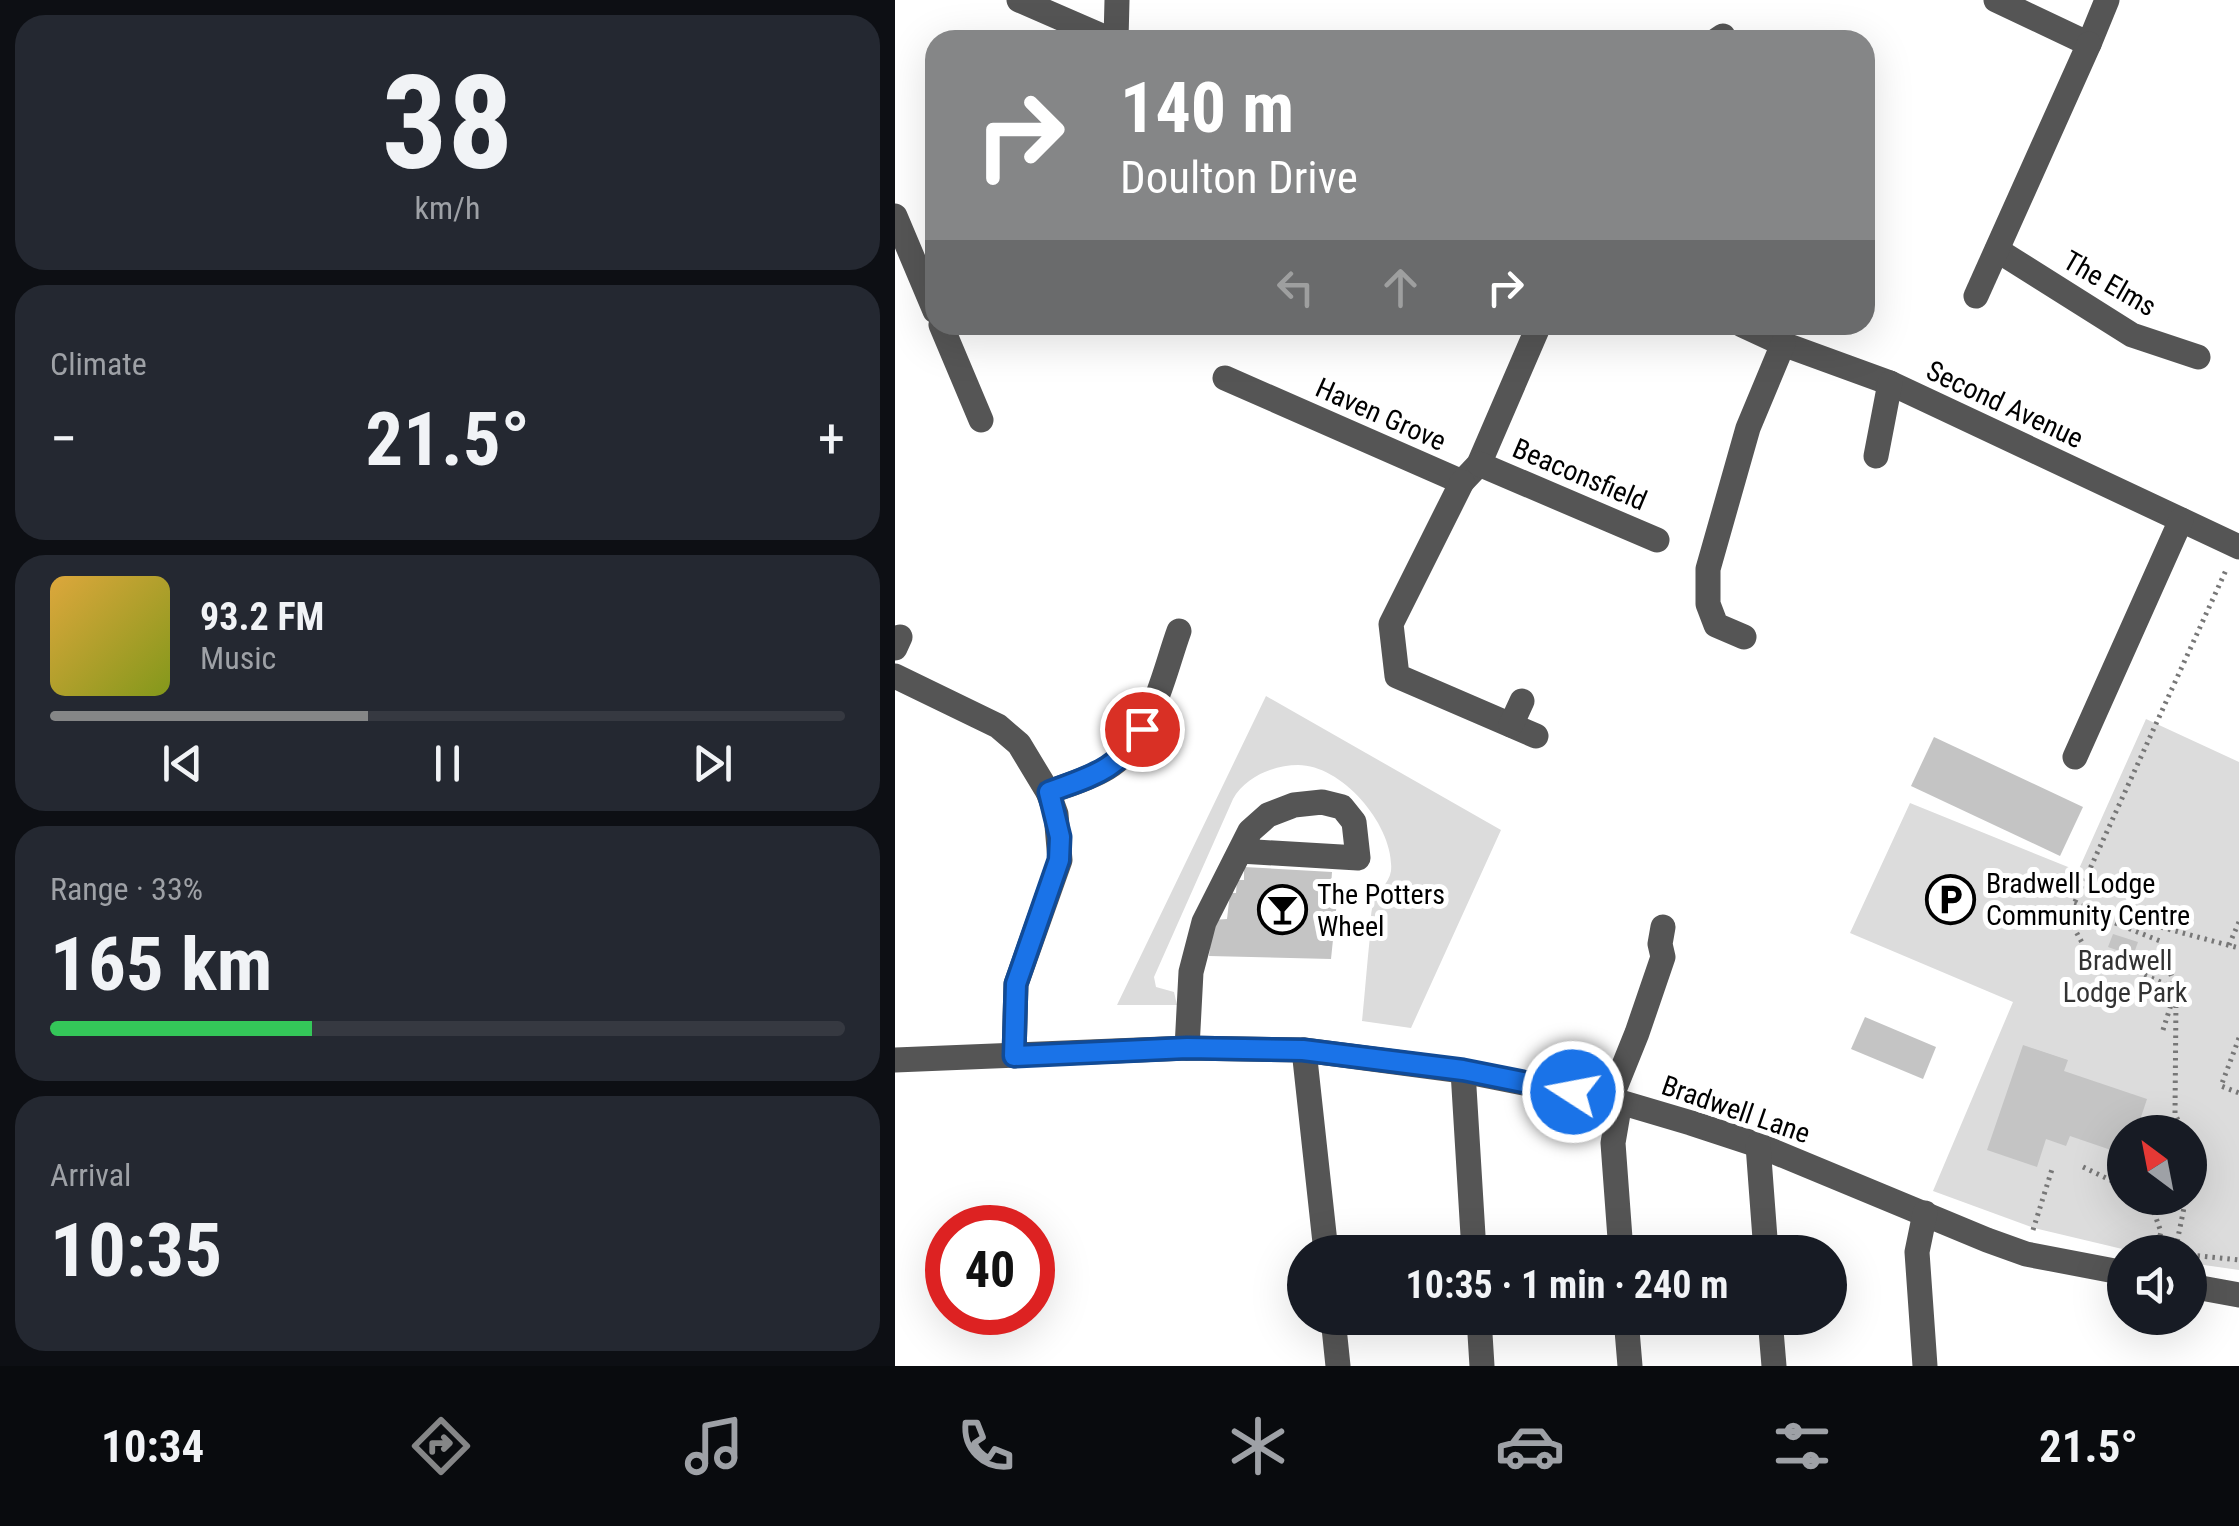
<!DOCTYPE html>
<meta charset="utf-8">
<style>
:root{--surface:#171b24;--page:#242831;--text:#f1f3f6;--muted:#9ea1a6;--line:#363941;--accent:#858687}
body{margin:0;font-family:"Roboto Condensed",sans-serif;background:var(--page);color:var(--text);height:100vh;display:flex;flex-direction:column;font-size:38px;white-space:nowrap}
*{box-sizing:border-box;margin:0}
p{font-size:32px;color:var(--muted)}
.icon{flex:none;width:55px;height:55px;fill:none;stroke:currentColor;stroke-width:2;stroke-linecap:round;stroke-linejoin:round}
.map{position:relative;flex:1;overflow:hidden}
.drawer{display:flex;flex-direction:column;gap:15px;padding:15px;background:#0d0f14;width:895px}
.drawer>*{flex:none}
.banner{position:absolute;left:30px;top:30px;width:950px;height:305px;border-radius:30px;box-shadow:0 10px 40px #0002;background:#858687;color:#fff;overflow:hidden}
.needle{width:65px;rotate:328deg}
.tools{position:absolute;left:1212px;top:1115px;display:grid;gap:20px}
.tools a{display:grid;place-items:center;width:100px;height:100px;border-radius:50%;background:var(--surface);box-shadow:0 10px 40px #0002;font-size:50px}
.speed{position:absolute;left:30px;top:1205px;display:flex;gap:20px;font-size:50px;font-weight:700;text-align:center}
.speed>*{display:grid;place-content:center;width:130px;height:130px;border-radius:50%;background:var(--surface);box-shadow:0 10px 40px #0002;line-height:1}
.speed .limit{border:15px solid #d22;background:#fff;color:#111}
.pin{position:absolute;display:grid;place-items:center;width:85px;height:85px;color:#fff;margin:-42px;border:5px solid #fff;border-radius:50%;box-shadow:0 2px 10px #0007}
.me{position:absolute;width:110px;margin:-55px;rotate:281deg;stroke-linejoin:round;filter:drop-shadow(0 0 8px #0008)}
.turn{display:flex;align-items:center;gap:35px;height:210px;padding:0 30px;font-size:45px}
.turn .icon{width:130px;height:130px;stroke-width:2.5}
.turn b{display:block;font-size:70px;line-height:85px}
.lanes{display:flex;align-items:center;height:95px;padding:0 30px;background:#0003;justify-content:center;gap:50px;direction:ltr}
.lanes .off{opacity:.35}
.big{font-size:75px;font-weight:700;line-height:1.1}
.drawer .widget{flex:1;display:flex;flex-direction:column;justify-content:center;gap:15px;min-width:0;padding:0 35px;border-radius:30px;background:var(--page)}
.drawer .dial{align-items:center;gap:0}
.dial b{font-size:130px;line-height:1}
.song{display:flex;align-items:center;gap:30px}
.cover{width:120px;height:120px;border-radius:15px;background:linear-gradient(135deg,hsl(40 70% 55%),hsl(70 70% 35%))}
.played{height:10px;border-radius:5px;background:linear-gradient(90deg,var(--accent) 40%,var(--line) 40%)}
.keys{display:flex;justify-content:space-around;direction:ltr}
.heat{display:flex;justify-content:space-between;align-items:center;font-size:55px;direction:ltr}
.charge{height:15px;border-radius:8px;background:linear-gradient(90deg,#34c759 33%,var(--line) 0)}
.trip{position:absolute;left:392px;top:1235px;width:560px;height:100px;border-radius:50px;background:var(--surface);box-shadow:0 10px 40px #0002;font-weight:700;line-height:100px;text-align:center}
.dock{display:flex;height:160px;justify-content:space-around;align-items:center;background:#090b0e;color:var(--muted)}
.dock .icon{width:70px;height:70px}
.dock .active{color:var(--accent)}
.dock b{font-size:45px;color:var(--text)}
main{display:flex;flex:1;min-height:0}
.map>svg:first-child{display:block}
</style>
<main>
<section class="drawer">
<div class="widget dial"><b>38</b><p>km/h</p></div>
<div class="widget"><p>Climate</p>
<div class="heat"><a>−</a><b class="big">21.5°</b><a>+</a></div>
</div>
<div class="widget">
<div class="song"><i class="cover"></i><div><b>93.2 FM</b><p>Music</p></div></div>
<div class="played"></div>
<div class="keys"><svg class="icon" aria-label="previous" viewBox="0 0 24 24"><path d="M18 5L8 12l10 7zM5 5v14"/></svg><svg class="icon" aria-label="pause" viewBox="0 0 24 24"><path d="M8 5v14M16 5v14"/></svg><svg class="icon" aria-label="next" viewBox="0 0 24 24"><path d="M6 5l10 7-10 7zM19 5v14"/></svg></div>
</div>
<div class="widget"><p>Range · 33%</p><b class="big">165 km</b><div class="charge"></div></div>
<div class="widget"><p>Arrival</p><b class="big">10:35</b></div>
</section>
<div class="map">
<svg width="1344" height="1366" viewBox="0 0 1344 1366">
<rect width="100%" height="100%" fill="#fff"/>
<!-- green -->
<g fill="#dcdcdc" fill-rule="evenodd">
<path d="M 371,696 L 606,830 L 516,1028 L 467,1021 C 470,992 472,964 475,936 C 476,926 475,914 478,905 C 481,893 494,884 496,871 C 500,827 448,765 403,765 C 379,765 350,777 338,799 L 259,977 L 261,987 L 279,992 L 282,1005 L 222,1005 Z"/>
<path d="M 1251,719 L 1344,762 L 1344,1270 L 1295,1263 L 1295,1252 L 1240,1252 L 1139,1228 L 1038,1191 L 1118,1002 L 955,933 L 1015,803 L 1183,871 ZM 1230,1132 L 1295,1132 L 1295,1198 L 1230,1198 Z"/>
</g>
<!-- building -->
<g fill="#c4c4c4">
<polygon points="1039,737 1188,807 1165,856 1016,786"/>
<polygon points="349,867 437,872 435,901 442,901 436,959 314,956 318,920 332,919 335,893 341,893 342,880 349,880"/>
<polygon points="1218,934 1243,942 1238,956 1213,947"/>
<polygon points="970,1017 1041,1047 1028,1079 956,1049"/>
<polygon points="1128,1045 1173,1060 1169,1071 1252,1099 1241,1132 1230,1132 1230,1164 1224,1165 1213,1159 1216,1150 1175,1136 1171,1146 1151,1139 1142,1167 1092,1150"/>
</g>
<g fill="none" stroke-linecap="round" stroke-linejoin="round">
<!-- path -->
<g stroke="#777" stroke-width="5" stroke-dasharray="2.5 5" stroke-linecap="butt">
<polyline points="1179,904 1344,948"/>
<polyline points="1212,912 1215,921 1265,941 1280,987"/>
<polyline points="1334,945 1344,922"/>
<polyline points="1281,998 1280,1114 1289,1132"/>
<polyline points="1268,1030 1281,989 1190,948 1173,917 1332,568"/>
<polyline points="1344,1038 1326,1086 1344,1093"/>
<polyline points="1295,1145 1300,1156 1295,1180"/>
<polyline points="1188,1167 1230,1187"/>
<polyline points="1254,1198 1266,1232 1260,1252"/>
<polyline points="1138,1230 1158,1166"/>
<polyline points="1262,1246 1280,1252 1291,1198"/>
<polyline points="1295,1255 1344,1260"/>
</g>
<!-- minor -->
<g stroke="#555" stroke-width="25">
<polyline points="124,0 216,40"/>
<polyline points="1101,0 1194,44 1212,0"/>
<polyline points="221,40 222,0"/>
<polyline points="822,40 828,36"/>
<polyline points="0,216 40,311"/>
<polyline points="1102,250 1237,335 1303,357"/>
<polyline points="1081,296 1194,44"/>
<polyline points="46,325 86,420"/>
<polyline points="847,325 888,344 995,383 1344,547"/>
<polyline points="330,378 567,482 584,464 644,325"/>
<polyline points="981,456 995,383"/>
<polyline points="584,464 762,540"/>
<polyline points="567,482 496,624 502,676 641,736"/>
<polyline points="849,637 821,625 813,604 813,569 853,428 888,344"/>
<polyline points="0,648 5,637"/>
<polyline points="0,676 103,726 124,744 153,792 161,814 165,860 121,984 119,1056"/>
<polyline points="616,725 627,701"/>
<polyline points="1180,757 1286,520"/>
<path d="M 153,792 C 173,785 194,779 212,768 C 256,742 268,675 284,631"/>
<polyline points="292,1048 296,972 309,922 355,831 373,815 399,805 427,802 447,807 459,822 463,858 345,851"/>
<polyline points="409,1050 431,1252"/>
<polyline points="0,1060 292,1048 409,1050 568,1071 725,1102 796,1123 863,1145 1092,1240 1131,1254 1230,1273"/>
<polyline points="568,1071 579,1252"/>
<polyline points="715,1100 742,1033 768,957 765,944 768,927"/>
<polyline points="725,1102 718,1143 726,1252"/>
<polyline points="863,1145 871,1252"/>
<polyline points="1030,1213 1022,1252 1030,1366"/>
<polyline points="1295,1286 1344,1295"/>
<polyline points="438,1318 443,1366"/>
<polyline points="584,1318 587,1366"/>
<polyline points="731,1318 735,1366"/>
<polyline points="875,1318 879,1366"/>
</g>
</g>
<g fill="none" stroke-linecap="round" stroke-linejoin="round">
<defs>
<path id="route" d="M 247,729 C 223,771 196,776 154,792 L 165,837 L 164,860 L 121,984 L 119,1056 L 292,1048 L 408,1050 L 568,1070 L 678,1092"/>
</defs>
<!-- route casing -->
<use href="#route" stroke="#114b97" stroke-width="25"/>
<!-- route -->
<use href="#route" stroke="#1a73e8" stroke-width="18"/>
</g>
<!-- icons -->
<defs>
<symbol id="parking-ring" viewBox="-11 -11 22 22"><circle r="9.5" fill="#fff" stroke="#000" stroke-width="1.5"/><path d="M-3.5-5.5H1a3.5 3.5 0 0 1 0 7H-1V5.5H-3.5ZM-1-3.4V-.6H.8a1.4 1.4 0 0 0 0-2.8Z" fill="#000"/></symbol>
<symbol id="bar-ring" viewBox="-11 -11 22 22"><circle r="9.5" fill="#fff" stroke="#000" stroke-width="1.5"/><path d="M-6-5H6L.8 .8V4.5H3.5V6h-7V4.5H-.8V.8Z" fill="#000"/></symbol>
</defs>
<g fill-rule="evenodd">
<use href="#parking-ring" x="1028" y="872" width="55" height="55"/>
<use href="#bar-ring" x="360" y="882" width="55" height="55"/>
</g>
<g text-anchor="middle" stroke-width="10" stroke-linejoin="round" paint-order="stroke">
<!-- street labels -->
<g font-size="28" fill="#000" stroke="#fff">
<text transform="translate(1215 283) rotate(30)" y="10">The Elms</text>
<text transform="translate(1110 404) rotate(25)" y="10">Second Avenue</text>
<text transform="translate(486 414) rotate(24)" y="10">Haven Grove</text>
<text transform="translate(685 474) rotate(23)" y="10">Beaconsfield</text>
<text transform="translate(841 1109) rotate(19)" y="10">Bradwell Lane</text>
</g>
<!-- poi labels -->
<g font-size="28" fill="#000" stroke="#fff" text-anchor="start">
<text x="1091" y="893">Bradwell Lodge<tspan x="1091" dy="32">Community Centre</tspan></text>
<text x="422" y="904">The Potters<tspan x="422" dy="32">Wheel</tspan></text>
</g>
<!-- park labels -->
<g font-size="28" fill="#333" stroke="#fff">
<text x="1230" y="970">Bradwell<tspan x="1230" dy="32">Lodge Park</tspan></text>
</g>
</g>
</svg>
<div class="tools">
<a><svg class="needle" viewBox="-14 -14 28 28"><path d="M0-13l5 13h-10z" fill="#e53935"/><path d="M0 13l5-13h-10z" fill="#9ea1a6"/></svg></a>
<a><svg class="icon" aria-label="sound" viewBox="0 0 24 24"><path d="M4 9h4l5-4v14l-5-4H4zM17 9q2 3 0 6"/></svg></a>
</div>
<div class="speed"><div class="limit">40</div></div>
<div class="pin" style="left:247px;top:729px;background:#d93025"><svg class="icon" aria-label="arrive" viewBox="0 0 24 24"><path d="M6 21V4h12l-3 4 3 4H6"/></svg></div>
<svg class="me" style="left:678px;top:1092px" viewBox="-20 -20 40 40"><circle r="17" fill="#1a73e8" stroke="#fff" stroke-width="3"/><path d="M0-11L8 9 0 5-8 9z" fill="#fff"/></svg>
<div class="trip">10:35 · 1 min · 240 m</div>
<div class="banner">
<div class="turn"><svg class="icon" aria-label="right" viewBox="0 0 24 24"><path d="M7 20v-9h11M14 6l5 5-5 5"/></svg><div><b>140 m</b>Doulton Drive</div></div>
<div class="lanes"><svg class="icon off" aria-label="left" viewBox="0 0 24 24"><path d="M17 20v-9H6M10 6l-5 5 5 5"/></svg><svg class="icon off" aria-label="ahead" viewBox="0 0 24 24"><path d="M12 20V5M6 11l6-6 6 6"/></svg><svg class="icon" aria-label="right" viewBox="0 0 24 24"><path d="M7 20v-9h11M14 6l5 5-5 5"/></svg></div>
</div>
</div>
</main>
<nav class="dock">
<b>10:34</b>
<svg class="icon active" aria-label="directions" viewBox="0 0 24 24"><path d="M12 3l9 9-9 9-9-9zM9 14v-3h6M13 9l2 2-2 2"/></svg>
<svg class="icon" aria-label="music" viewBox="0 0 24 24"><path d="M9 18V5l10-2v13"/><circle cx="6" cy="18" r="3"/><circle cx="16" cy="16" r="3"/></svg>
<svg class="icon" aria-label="phone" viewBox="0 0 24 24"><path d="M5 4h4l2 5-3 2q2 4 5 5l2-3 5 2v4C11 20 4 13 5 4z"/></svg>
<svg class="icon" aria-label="climate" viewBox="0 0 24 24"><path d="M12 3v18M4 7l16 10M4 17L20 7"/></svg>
<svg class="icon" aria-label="car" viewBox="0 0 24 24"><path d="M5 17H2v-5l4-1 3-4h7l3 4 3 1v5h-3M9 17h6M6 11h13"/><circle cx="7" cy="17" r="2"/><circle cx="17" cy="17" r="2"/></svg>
<svg class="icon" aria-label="filters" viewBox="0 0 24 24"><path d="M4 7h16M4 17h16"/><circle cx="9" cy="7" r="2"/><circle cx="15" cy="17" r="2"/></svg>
<b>21.5°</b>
</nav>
